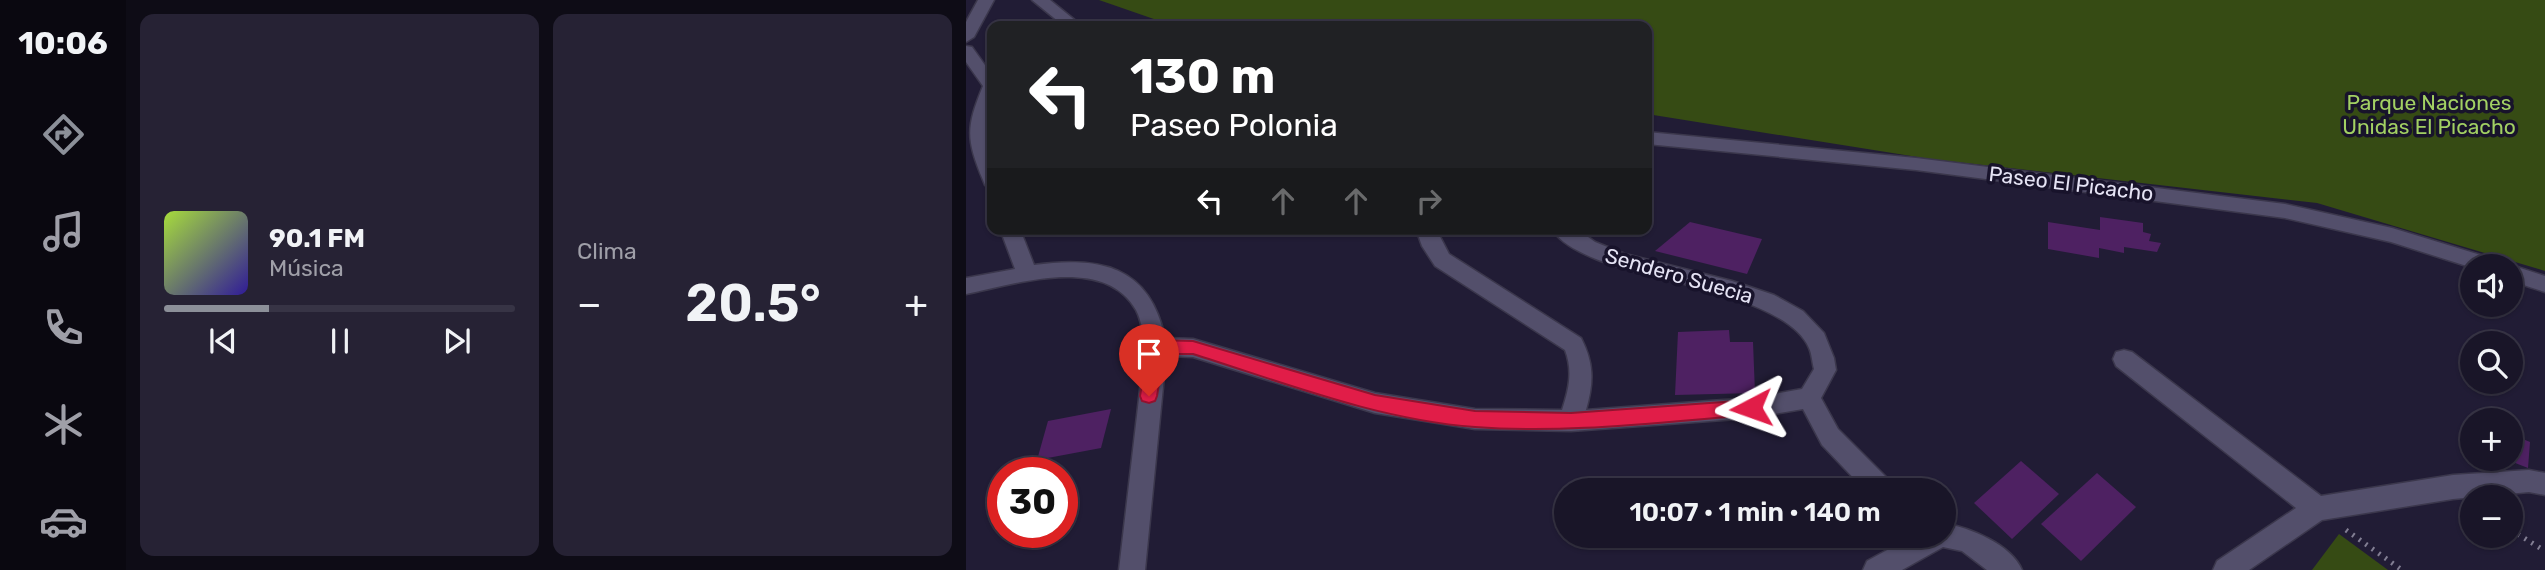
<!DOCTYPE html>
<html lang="es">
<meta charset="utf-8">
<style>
:root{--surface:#191528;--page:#262234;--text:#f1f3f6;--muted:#9f9fa8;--line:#373445;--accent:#8c9099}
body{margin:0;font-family:Rubik,sans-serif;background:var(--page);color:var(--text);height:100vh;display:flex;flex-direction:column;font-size:26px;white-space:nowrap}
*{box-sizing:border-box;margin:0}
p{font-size:23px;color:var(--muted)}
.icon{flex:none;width:38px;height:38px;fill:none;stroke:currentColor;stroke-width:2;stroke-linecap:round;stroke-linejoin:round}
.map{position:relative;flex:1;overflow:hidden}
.side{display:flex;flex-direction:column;gap:14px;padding:14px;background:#0e0c16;width:840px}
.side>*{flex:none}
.hud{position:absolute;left:21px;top:21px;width:665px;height:214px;border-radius:14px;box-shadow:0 2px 5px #0004,0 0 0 2px var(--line);background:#202124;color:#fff;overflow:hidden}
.tools{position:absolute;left:1494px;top:254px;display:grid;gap:14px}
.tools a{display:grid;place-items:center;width:63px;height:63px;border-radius:50%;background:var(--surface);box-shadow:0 2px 5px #0004,0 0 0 2px var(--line);font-size:35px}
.speed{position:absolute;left:21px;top:457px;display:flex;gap:14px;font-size:35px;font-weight:700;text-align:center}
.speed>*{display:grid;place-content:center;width:91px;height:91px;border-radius:50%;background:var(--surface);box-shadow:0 2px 5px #0004,0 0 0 2px var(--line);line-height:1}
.speed .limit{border:10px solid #d22;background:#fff;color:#111}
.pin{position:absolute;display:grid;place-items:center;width:60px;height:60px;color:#fff;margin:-72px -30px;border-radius:50% 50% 50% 0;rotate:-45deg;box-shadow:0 0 7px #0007}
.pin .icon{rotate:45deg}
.me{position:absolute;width:77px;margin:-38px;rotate:266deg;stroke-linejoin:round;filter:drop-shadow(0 0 5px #0008)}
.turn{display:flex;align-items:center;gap:24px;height:147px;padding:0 28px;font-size:32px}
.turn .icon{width:91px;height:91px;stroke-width:2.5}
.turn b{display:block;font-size:49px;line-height:60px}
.lanes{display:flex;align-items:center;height:66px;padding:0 28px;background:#0003;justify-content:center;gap:35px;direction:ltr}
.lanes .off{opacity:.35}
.big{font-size:52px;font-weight:600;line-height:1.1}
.side .tile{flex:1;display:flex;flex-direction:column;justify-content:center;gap:10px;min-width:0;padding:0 24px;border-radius:14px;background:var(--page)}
.song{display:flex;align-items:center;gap:21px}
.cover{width:84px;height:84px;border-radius:10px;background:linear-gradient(135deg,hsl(80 70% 55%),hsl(250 70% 35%))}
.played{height:7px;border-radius:4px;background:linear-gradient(90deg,var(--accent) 30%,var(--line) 30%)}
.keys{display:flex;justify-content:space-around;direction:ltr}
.heat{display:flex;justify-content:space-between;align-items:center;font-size:38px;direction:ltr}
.side .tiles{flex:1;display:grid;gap:14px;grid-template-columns:repeat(2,1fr)}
.trip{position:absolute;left:588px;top:478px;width:402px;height:70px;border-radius:35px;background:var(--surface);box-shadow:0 2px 5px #0004,0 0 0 2px var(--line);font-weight:600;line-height:70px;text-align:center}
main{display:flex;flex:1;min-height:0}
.tab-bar{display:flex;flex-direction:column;width:126px;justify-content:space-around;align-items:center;background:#0a0810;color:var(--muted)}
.tab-bar .icon{width:49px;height:49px}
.tab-bar .current{color:var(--accent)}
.tab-bar b{font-size:32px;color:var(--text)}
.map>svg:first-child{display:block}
</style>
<main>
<nav class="tab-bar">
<b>10:06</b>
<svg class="icon current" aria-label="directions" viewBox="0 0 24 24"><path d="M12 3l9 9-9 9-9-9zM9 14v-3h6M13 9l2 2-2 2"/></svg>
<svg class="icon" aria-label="music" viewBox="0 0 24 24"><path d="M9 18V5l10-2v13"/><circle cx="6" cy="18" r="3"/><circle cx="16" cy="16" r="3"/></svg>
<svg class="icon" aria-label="phone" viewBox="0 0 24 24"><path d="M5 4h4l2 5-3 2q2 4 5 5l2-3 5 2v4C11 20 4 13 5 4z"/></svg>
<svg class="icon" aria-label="climate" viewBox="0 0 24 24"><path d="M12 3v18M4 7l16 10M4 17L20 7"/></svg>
<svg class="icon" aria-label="car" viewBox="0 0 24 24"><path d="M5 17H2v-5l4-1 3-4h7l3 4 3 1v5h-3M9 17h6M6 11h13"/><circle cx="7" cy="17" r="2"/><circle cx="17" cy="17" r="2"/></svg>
</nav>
<section class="side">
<div class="tiles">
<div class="tile">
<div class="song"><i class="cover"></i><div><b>90.1 FM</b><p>Música</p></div></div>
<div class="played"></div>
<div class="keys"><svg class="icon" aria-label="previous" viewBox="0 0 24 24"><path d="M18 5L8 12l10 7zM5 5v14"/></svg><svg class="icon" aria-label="pause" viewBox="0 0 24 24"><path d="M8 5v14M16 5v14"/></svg><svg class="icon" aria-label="next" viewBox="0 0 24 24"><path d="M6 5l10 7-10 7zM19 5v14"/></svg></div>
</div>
<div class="tile"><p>Clima</p>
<div class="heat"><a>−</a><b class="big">20.5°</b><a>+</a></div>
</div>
</div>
</section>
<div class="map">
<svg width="1579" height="570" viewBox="0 0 1579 570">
<rect width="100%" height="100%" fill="#211c35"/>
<!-- green -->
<g fill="#364b14">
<polygon points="133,0 1579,0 1579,271 1351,203 964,159 681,114 681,26 208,26"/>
<polygon points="1373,534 1422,570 1346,570"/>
</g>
<!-- building -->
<g fill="#4e2162">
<polygon points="1134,217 1177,223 1177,232 1185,234 1183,241 1195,243 1191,252 1158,247 1158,253 1133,248 1133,258 1082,249 1082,222 1134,230"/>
<polygon points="724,222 796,239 781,274 689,251"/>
<polygon points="763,330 764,342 787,342 789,393 709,395 712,332"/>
<polygon points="145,409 135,448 71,460 82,421"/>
<polygon points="1545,434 1564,442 1562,468 1539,459 1545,458"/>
<polygon points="1055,461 1093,494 1046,539 1008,503"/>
<polygon points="1131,473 1170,507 1115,561 1075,524"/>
</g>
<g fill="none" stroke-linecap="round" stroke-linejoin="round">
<defs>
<g id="street">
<polygon points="12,0 28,0 8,37 0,42 0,22"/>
<path d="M 0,46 L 6,47 L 26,75 L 26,106 L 20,133 L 26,158 L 26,187 L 19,185 L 17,180 C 0,139 0,127 17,86 L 0,62 Z"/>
<path d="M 34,229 L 54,229 L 68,265 C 133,256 184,265 199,338 L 227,339 L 409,393 L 509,409 L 596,410 C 603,389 607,371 599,350 L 469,266 L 456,246 L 450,229 L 470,229 L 483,254 L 615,338 C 628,363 628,382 620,410 L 785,398 L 836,389 L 848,369 C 846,362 846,354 843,348 C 821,296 681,280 630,259 C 615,253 594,243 586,229 L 611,229 L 629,242 L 659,254 L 766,281 L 808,295 L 837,311 L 858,333 L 868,358 L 870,370 L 855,398 L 872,429 L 925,482 L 929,490 L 899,490 L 856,445 L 837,409 L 785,418 L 605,431 L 509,429 L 409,413 L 227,357 L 200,356 L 179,570 L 153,570 L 179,347 C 177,335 176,321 170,310 C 138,254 50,284 0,294 L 0,278 L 49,269 Z"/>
<polygon points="1158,350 1166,352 1355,496 1487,475 1563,470 1579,473 1579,495 1563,492 1487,499 1356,520 1283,570 1247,570 1251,561 1330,508 1150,366 1147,359 1150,352"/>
<path d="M 978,523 C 1004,528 1045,544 1056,570 L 1021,570 L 996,551 L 977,547 L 936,570 L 897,570 L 901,561 L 947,536 L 978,536 Z"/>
</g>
<g id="secondary">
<polygon points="66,0 84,0 116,26 98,26"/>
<polygon points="681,132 950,158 1319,204 1426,228 1531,260 1534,266 1507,266 1507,268 1425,242 1319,218 950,170 681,144"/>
<polygon points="1545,265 1579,276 1579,292 1545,281 1545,266 1542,266"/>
</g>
</defs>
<!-- street casing -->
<use href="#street" stroke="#3b374c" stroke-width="3"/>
<!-- secondary casing -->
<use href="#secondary" stroke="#3b374c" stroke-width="3"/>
<!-- path -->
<g stroke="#827e93" stroke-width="5" stroke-dasharray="2 6" stroke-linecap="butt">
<polyline points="1380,530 1436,570"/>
<polyline points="1545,530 1579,551"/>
</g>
<!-- street -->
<use href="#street" fill="#534f6b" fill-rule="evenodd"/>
<!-- secondary -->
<use href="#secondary" fill="#534f6b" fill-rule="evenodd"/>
</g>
<!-- route -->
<path fill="#e11d48" stroke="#92132f" stroke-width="2" d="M 190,340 L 227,341 L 409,395 L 509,411 L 605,413 L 785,400 L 792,402 L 794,408 L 792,413 L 785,415 C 694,422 601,434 509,427 C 413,420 319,383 227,354 L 198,354 L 191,396 L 189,401 L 183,403 L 176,401 L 174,396 L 182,347 L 184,342 Z"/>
<g text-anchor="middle" stroke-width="7" stroke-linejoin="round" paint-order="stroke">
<!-- park labels -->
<g font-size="21" fill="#a2d063" stroke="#18132b">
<text x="1463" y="110">Parque Naciones<tspan x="1463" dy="24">Unidas El Picacho</tspan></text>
</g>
<!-- street labels -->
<g font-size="21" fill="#e5e3f4" stroke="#18132b">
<text transform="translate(1105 184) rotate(7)" y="7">Paseo El Picacho</text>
<text transform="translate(713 276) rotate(16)" y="7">Sendero Suecia</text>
</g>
</g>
</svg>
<div class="tools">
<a><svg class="icon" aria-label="sound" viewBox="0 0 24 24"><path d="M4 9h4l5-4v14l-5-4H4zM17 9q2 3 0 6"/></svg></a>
<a><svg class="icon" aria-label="search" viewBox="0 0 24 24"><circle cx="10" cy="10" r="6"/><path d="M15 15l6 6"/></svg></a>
<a>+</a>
<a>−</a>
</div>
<div class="speed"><div class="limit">30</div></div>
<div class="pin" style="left:183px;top:396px;background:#d93025"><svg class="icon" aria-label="arrive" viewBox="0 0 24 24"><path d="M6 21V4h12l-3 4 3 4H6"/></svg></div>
<svg class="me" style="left:785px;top:408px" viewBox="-20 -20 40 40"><path d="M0-17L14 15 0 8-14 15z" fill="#e11d48" stroke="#fff" stroke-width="4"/></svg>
<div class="trip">10:07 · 1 min · 140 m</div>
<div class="hud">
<div class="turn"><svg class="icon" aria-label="left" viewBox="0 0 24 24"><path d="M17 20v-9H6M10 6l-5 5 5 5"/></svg><div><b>130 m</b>Paseo Polonia</div></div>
<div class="lanes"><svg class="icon" aria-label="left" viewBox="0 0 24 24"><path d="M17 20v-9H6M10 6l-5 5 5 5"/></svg><svg class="icon off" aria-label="ahead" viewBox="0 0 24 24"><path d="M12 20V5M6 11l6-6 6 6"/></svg><svg class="icon off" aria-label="ahead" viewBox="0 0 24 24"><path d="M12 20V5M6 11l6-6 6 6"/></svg><svg class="icon off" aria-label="right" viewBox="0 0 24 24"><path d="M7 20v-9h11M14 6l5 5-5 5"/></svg></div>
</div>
</div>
</main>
